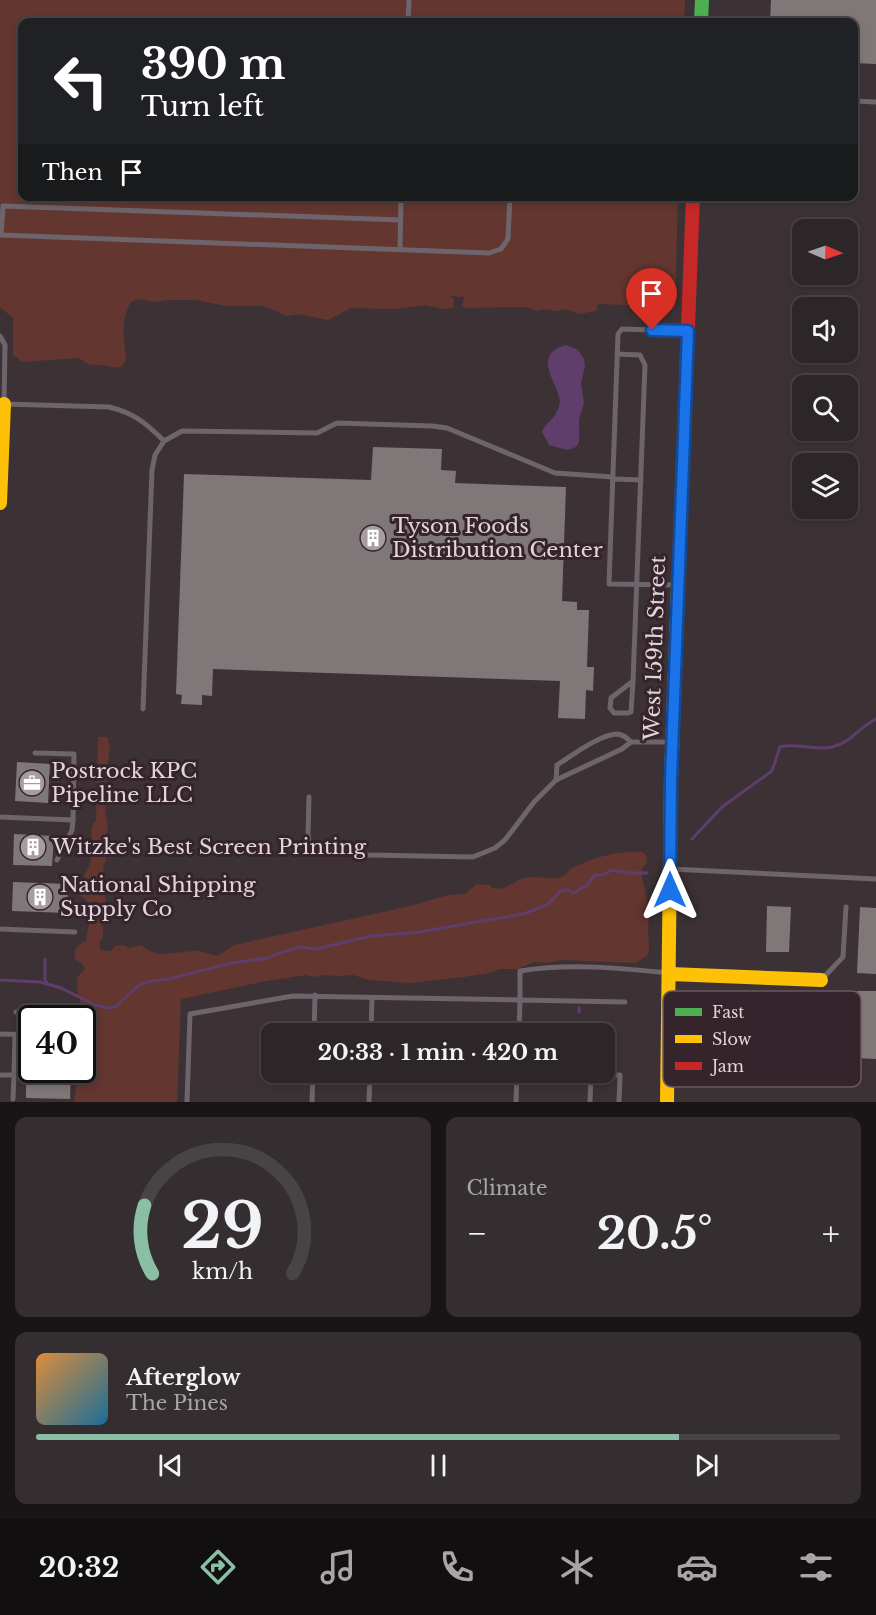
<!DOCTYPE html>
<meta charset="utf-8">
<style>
:root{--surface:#2d2628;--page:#352e30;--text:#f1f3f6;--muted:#a7a5a8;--line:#484345;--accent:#8abfa5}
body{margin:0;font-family:"Libre Baskerville",serif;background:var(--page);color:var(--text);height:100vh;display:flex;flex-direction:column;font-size:22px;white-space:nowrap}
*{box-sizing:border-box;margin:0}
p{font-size:20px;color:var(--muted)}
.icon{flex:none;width:33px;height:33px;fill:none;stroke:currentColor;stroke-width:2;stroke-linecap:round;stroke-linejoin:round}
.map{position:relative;height:1102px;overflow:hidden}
.side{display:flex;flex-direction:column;gap:15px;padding:15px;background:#191516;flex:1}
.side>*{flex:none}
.top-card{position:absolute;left:18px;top:18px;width:840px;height:183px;border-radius:12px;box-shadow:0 3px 9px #0003,0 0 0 2px var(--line);background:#202124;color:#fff;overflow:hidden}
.needle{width:39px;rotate:92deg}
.fabs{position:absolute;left:792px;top:219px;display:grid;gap:12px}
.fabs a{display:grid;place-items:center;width:66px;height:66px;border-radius:12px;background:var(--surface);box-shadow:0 3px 9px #0003,0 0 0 2px var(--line);font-size:30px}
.speed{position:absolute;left:18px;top:1005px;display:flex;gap:12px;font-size:30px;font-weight:700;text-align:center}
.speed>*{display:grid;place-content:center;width:78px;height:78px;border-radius:50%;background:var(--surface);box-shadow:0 3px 9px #0003,0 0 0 2px var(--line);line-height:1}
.speed .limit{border:3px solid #111;border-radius:9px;background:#fff;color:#111}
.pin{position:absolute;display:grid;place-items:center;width:51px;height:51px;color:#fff;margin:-62px -26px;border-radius:50% 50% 50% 0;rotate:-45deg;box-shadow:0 0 6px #0007}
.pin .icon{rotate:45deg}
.me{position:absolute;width:66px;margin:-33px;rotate:0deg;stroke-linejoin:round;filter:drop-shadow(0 0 4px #0008)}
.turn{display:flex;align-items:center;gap:21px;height:126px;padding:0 24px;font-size:27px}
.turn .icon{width:78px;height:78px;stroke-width:2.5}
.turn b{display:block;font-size:42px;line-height:51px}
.then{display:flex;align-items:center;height:57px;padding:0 24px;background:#0003;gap:12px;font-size:22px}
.big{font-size:45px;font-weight:800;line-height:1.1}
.side .card{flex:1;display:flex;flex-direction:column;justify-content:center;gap:9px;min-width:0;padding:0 21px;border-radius:12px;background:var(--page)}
.side .dial{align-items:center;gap:0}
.dial svg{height:156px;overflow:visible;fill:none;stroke:var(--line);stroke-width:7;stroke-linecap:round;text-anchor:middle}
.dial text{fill:var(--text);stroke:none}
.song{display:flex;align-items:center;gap:18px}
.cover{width:72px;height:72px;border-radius:9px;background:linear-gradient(135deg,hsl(30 70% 55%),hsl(200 70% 35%))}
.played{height:6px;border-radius:3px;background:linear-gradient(90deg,var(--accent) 80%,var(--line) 80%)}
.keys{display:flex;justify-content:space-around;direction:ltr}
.heat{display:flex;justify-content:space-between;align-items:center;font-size:33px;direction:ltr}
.side .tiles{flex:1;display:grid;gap:15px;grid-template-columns:1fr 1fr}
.card:last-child{grid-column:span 2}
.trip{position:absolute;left:261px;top:1023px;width:354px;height:60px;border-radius:12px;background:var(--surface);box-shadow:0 3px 9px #0003,0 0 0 2px var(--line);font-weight:800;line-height:60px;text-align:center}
.dock{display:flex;height:96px;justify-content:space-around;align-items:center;background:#120f10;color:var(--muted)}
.dock .icon{width:42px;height:42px}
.dock .on{color:var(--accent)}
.dock b{font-size:27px;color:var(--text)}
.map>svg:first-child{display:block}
</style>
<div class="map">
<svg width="876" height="1102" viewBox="0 0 876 1102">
<rect width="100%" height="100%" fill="#3c3236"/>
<!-- green -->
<g fill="#633630">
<path d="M 0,0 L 685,0 L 684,22 L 22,22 L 22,196 L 678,197 L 675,307 L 598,304 L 596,311 L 578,314 L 566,309 L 557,311 L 545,309 L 538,311 L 525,307 L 466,308 L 462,306 L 464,297 L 448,296 L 454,298 L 453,308 L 444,309 L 426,305 L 394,309 L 351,308 L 328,320 L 298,314 L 287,316 L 264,306 L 226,306 L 196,300 L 168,300 L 154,302 L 139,299 L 131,302 C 119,322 125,340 126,361 L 121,367 C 110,369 101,363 90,365 L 78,358 L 21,362 L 17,357 L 13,356 L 13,318 L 0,307 Z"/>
<path d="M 98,737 L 107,737 L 110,748 L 106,775 L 105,810 L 108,827 L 104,841 L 106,860 L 103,867 L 104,886 L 102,892 C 110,900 104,907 101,916 C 100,927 108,932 99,942 L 101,950 L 111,951 L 115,946 L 125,945 L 129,948 L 142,945 C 158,961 175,951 194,951 C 201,950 210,955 218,956 L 234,945 L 410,906 L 448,895 L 465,894 L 477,884 L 490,885 L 492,888 C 506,891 510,883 522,879 C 534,874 546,880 559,878 C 566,876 568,870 574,867 C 594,857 621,850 643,852 L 647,857 L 646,864 L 642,869 L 642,877 L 650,912 L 648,926 L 649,950 L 647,956 L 635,963 L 560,960 L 550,963 L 535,962 L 517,969 L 500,969 L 489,973 L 464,977 L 410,983 L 369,980 L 353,975 L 341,976 L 323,975 L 314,977 L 306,975 L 267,981 L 181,999 L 177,1102 L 74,1102 C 76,1089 77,1082 75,1070 L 82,1070 L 83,1027 L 86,1020 C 83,1004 74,993 78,976 L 85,970 L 81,963 L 76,960 C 72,951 77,944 86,941 L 90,917 L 86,900 C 82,895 75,897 77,888 L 87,885 L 84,876 L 90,865 L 93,846 L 91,832 L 93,824 L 96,821 Z"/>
</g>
<!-- water -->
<path fill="#5f3e6c" d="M 566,345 L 578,350 L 584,359 L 585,366 L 581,383 L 584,403 L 579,419 L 579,442 L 576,447 L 567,450 L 549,445 L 542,432 C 547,420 556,421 560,402 C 559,383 530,355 566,345 Z"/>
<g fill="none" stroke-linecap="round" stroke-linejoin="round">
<!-- stream -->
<g stroke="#5f3e6c" stroke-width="3">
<path d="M 692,839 L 722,807 L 772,771 L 780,747 C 796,742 815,751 832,747 C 851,743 859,727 876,719"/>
<polyline points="45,959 45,979 47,984"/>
<polyline points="0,980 40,982 61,988 95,1005 108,1008 115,1007 138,986 151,981 169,979 231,963 268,958 279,953 300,947 315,949 372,936 419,932 523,914 547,905 562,890 568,890 573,893 586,886 595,875 603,875 612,870 629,873 647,873"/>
<polyline points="579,1012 579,1008"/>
</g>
</g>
<!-- building -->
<g fill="#807779">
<polygon points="771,0 876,0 876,64 854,63 854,22 770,22"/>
<polygon points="373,447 442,449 441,470 456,471 455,483 566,487 562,601 577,602 577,610 589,610 587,667 594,667 593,691 586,690 585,719 558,718 560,681 213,669 212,696 202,695 202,705 181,704 182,695 176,694 184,474 371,480"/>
<polygon points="17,762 50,764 48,803 15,801"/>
<polygon points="14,834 54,836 52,866 13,865"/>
<polygon points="13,882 68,884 67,913 12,911"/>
<polygon points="767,906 791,907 789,952 766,952"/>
<polygon points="860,907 876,908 876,974 857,973"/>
<polygon points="857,991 876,991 876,1059 854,1058"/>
<polygon points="26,1070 71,1070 70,1099 26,1098"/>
</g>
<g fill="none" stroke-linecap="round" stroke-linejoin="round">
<!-- lane -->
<g stroke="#6d656b" stroke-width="5">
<polyline points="408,22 409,0"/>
<polyline points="854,101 876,102"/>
<polyline points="401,220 3,206 1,235 489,253 501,249 508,239 510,196"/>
<polyline points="400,249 401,196"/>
<path d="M 0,336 L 5,345 L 4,404 L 109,407 C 134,413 146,423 164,441"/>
<polyline points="617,354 640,355 645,365 633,681 611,698 610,708 614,713 628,713 631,712 633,681"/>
<polyline points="613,479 641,480"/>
<polyline points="677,585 609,584 618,334 622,329 686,331"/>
<polyline points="143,709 152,470 155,455 164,441 182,431 317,433 337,423 432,426 447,428 555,473 613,477"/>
<path d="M 556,780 L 557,765 C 573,755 600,734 618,734 C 624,735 627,738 631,742"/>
<polyline points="309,797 308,834 309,842 318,849 369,855 473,857 495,848 505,840 534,802 556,780 622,749 631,742 671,742"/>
<polyline points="0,817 73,820 74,754 35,753"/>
<polyline points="57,860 72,830 73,820"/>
<polyline points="671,869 876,879"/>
<polyline points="0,929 75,932"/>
<polyline points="822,979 843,957 846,907"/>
<polyline points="16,1012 60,1013 60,1018"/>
<polyline points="0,1034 32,1035"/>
<polyline points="314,1034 315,995"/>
<polyline points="371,1034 372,998"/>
<polyline points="519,1034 520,1000 625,1002"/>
<polyline points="0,1075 14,1075 15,1034"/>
<polyline points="13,1099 14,1075"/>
<path d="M 187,1102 L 190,1014 L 293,996 L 520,1000 L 520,971 C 568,963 621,968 669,973"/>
<polyline points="312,1102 313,1072"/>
<polyline points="369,1102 370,1072"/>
<polyline points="516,1102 517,1072"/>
<polyline points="590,1102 591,1074 620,1075 619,1102"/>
</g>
<!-- fast -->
<polyline stroke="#4caf50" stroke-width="14" points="701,22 702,0"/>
<!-- slow -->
<g stroke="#ffc107" stroke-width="14">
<polyline points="0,503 4,404"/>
<polyline points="670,974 821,980"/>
<polyline points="667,1102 671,779 678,589"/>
</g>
<!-- jam -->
<polyline stroke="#c62828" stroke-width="14" points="678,589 693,196"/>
</g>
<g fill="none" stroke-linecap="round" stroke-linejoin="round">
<defs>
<polyline id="route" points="652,330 688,331 671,779 670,890"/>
</defs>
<!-- route casing -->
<use href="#route" stroke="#114b97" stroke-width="15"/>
<!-- route -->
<use href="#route" stroke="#1a73e8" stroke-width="10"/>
</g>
<!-- icons -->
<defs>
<symbol id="building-disc" viewBox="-11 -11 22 22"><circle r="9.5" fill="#a79ca0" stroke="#35242b"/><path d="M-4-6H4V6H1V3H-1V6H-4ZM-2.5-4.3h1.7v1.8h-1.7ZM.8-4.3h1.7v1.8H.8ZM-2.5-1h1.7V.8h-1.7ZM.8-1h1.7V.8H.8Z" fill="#fff"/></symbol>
<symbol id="office-disc" viewBox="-11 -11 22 22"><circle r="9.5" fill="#a79ca0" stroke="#35242b"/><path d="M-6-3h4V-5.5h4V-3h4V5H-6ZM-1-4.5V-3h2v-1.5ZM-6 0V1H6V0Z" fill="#fff"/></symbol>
</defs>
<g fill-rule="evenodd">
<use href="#building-disc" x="358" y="523" width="30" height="30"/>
<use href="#office-disc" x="17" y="768" width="30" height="30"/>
<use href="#building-disc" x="18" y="832" width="30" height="30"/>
<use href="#building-disc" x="25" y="882" width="30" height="30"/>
</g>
<g text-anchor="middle" stroke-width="6" stroke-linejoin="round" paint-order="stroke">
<!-- poi labels -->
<g font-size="21" fill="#e1d5d9" stroke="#35242b" text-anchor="start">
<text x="392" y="533">Tyson Foods<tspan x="392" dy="24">Distribution Center</tspan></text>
<text x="51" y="778">Postrock KPC<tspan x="51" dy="24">Pipeline LLC</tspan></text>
<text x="52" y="854">Witzke's Best Screen Printing</text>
<text x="60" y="892">National Shipping<tspan x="60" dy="24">Supply Co</tspan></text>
</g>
<!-- street labels -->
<g font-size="21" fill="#e1d5d9" stroke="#35242b">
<text transform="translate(655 648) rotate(-88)" y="7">West 159th Street</text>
</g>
</g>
<!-- legend -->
<rect x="663" y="991" width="198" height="96" rx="9" fill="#35242b" stroke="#69595f" stroke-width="1.5"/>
<rect x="675" y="1008" width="27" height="8" fill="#4caf50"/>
<rect x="675" y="1035" width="27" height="8" fill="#ffc107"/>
<rect x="675" y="1062" width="27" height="8" fill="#c62828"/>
<g font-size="16" fill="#e1d5d9">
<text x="712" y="1018">Fast</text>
<text x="712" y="1045">Slow</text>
<text x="712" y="1072">Jam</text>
</g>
</svg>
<div class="fabs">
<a><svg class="needle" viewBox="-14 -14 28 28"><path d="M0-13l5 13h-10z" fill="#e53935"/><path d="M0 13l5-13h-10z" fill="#a7a5a8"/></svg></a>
<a><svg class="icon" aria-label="sound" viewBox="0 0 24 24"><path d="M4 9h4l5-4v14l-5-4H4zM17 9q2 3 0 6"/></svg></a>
<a><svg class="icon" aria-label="search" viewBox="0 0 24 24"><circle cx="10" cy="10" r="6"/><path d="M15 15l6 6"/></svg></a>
<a><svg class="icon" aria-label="layers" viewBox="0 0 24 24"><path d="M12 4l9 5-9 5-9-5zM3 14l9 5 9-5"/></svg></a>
</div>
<div class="speed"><div class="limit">40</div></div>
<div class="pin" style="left:652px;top:330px;background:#d93025"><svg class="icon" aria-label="arrive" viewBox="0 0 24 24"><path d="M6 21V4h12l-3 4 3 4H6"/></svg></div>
<svg class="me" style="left:670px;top:890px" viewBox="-20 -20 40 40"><path d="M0-17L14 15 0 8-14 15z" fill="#1a73e8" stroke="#fff" stroke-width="4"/></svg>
<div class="trip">20:33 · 1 min · 420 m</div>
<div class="top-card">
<div class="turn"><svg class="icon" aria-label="left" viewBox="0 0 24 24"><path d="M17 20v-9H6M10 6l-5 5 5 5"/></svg><div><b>390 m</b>Turn left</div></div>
<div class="then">Then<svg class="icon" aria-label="arrive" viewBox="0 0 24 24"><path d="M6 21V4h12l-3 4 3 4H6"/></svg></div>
</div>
</div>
<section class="side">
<div class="tiles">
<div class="card dial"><svg viewBox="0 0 100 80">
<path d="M14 69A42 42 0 1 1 86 69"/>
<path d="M14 69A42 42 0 0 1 10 34" stroke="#8abfa5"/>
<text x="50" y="56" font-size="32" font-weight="700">29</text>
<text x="50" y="72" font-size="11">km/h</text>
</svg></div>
<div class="card"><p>Climate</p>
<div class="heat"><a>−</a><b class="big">20.5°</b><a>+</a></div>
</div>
<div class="card">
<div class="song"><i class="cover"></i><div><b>Afterglow</b><p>The Pines</p></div></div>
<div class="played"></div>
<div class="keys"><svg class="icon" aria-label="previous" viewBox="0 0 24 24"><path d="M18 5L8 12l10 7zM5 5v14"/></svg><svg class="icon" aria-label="pause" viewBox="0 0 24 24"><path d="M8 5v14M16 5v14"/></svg><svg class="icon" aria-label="next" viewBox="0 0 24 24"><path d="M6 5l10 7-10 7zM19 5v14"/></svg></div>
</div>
</div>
</section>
<nav class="dock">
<b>20:32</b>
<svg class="icon on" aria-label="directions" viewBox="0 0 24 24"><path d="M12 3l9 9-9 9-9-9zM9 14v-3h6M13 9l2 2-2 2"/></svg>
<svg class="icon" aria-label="music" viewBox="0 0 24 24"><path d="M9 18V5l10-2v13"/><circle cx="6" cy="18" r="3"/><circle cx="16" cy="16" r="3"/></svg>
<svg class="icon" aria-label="phone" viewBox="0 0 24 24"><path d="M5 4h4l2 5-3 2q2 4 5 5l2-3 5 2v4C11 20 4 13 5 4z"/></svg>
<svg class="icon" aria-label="climate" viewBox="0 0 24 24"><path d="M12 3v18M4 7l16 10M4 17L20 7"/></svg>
<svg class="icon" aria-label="car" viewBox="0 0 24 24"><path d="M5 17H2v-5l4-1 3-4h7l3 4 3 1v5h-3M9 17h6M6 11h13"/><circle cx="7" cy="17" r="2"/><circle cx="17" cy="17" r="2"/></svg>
<svg class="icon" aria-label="filters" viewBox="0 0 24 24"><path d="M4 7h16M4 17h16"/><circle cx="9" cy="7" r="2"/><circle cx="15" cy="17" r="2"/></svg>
</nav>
